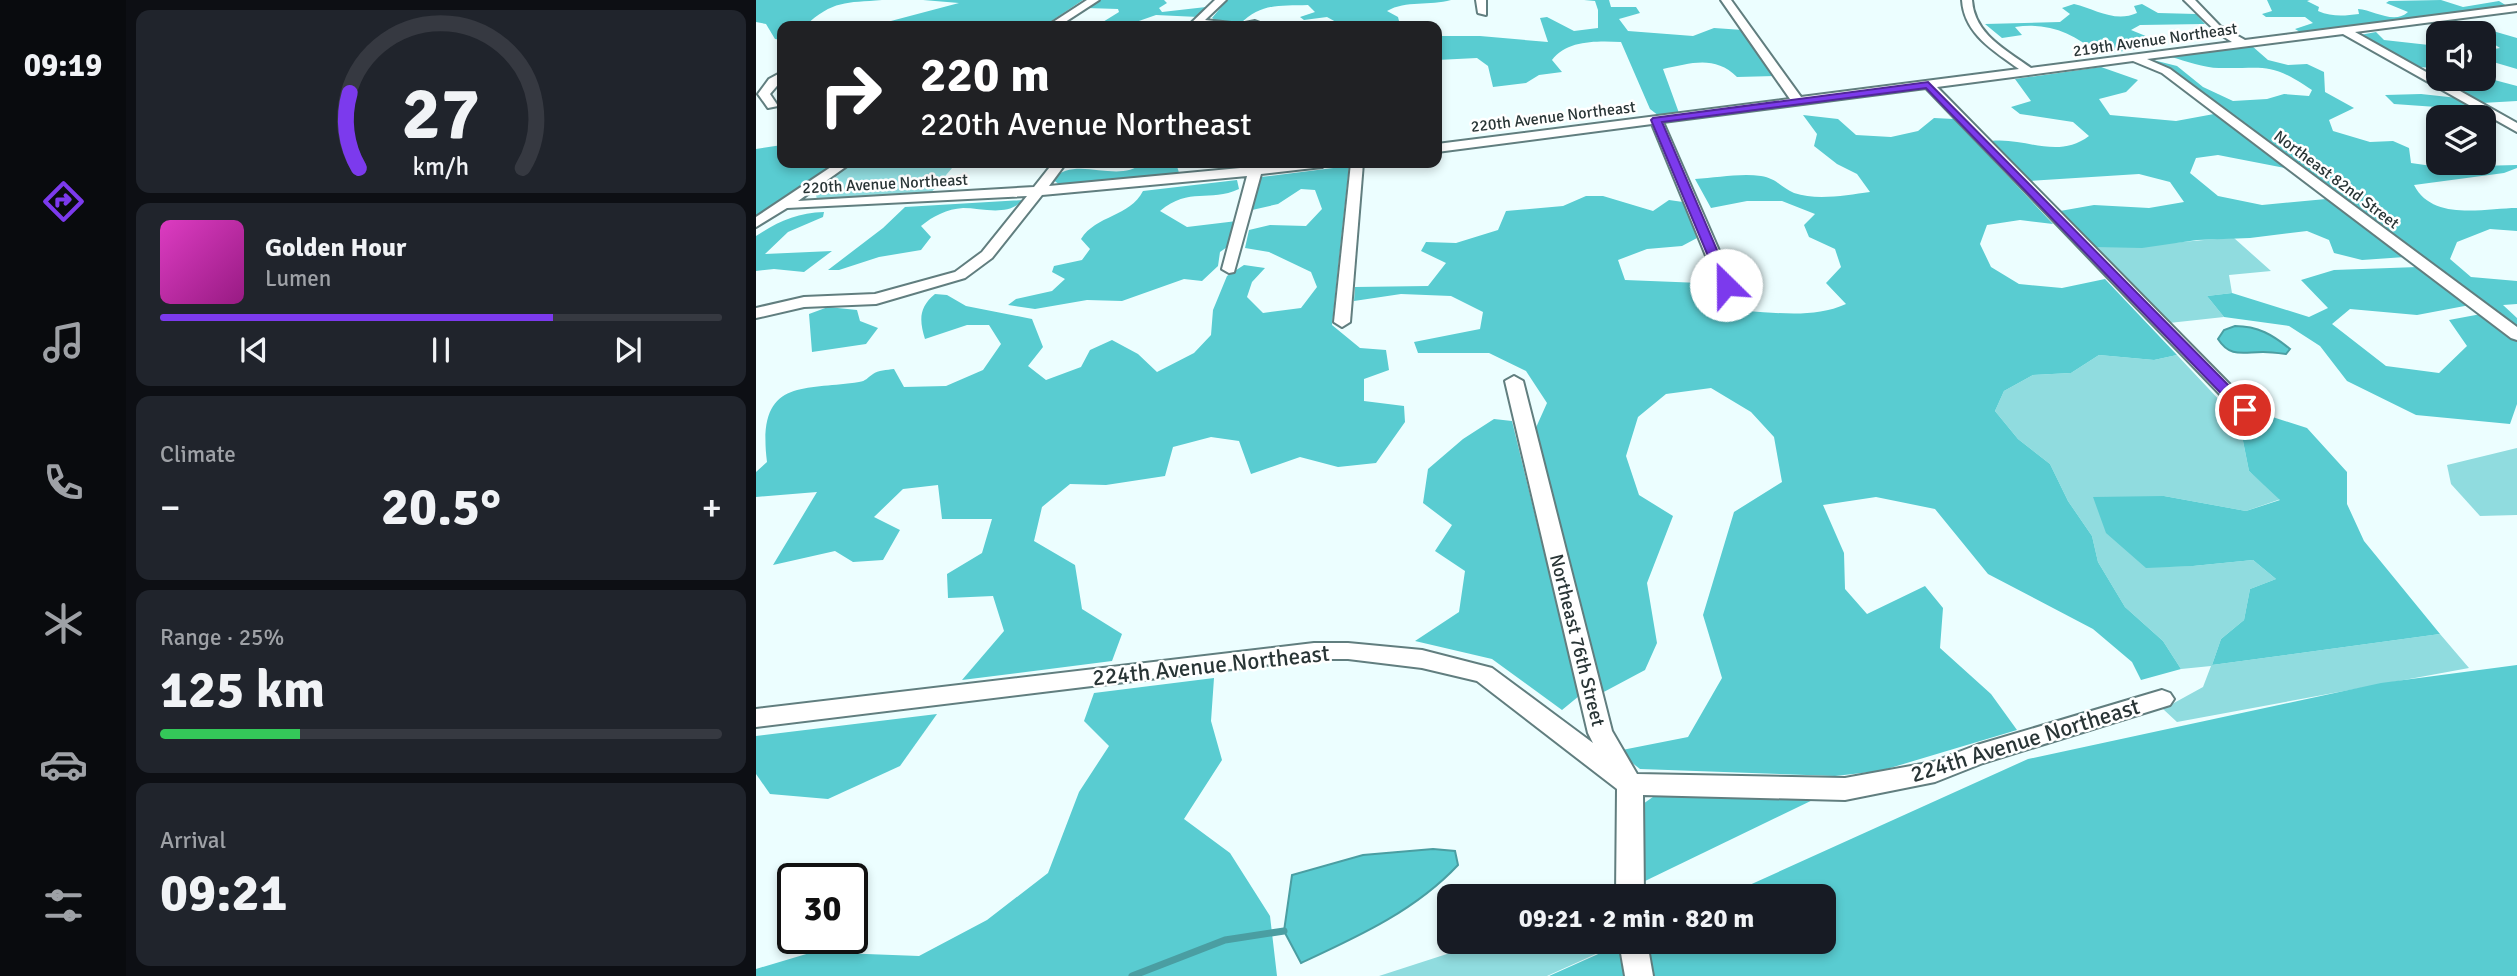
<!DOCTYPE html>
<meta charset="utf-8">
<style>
:root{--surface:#171b24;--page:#20242c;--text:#f1f3f6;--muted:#9ea1a6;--line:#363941;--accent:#7c3aed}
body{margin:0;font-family:Signika,sans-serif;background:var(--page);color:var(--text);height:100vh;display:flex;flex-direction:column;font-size:26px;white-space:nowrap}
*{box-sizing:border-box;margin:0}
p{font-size:23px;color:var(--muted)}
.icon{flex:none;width:38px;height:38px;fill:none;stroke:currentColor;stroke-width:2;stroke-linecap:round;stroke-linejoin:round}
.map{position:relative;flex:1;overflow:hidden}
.panel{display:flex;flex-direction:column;gap:10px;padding:10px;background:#0d0f14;width:630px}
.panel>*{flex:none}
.guide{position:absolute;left:21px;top:21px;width:665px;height:147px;border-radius:14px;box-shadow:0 4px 10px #0003;background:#202124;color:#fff;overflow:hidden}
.buttons{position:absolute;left:1670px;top:21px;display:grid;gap:14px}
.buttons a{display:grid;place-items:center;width:70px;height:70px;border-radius:14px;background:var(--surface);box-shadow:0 4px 10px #0003;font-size:35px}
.speed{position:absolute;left:21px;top:863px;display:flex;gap:14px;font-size:35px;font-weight:700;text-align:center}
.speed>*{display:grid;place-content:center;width:91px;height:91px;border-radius:50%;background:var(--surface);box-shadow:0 4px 10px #0003;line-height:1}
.speed .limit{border:4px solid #111;border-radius:10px;background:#fff;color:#111}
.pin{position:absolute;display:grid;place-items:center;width:60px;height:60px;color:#fff;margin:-30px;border:4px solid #fff;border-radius:50%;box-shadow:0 2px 7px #0007}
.me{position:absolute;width:77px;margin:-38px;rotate:337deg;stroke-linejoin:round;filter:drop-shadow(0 0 5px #0008)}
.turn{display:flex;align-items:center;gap:24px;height:147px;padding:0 28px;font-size:32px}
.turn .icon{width:91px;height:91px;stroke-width:2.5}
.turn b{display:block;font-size:49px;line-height:60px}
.big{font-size:52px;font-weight:700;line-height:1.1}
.panel .tile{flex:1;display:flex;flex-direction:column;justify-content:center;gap:10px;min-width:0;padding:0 24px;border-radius:14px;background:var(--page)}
.panel .dial{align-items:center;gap:0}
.dial svg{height:182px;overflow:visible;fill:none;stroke:var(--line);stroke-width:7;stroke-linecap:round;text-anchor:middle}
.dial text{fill:var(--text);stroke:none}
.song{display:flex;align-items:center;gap:21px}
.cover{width:84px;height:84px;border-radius:10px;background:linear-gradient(135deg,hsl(310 70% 55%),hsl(310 70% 35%))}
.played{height:7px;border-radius:4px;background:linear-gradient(90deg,var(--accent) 70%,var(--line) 70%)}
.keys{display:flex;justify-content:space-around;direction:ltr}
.heat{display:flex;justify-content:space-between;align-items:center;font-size:38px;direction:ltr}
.charge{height:10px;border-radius:5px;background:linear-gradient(90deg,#34c759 25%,var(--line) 0)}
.trip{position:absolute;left:681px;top:884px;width:399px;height:70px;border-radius:14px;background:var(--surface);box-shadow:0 4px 10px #0003;font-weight:700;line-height:70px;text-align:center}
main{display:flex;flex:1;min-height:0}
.tabs{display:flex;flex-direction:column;width:126px;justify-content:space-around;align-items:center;background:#090b0e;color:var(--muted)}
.tabs .icon{width:49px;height:49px}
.tabs .active{color:var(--accent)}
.tabs b{font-size:32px;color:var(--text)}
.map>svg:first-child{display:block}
</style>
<main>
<nav class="tabs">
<b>09:19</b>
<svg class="icon active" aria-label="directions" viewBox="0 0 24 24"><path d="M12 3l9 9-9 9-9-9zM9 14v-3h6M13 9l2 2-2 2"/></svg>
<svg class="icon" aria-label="music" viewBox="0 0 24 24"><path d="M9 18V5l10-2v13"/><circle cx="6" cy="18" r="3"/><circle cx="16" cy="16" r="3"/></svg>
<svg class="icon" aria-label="phone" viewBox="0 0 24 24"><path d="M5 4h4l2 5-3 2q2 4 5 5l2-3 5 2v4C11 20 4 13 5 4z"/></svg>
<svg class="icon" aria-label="climate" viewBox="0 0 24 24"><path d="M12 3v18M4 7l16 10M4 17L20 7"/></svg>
<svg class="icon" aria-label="car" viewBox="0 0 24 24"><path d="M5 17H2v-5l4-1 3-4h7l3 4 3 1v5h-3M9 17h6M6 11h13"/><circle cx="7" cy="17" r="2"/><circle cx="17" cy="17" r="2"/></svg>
<svg class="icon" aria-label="filters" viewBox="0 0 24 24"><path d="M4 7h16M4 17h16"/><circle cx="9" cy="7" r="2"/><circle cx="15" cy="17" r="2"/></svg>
</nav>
<section class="panel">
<div class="tile dial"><svg viewBox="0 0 100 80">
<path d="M14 69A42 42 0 1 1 86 69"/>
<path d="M14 69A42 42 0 0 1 10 36" stroke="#7c3aed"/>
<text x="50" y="56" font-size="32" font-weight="700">27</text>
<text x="50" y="72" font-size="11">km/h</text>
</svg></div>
<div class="tile">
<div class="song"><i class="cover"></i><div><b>Golden Hour</b><p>Lumen</p></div></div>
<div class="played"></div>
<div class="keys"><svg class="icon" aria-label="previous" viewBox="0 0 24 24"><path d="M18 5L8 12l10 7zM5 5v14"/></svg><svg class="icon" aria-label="pause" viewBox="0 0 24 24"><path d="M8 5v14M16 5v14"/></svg><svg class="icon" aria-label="next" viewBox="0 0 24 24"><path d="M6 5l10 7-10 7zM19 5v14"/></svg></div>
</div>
<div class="tile"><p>Climate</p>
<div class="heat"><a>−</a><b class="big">20.5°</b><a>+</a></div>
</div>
<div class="tile"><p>Range · 25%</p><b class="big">125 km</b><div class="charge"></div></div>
<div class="tile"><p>Arrival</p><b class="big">09:21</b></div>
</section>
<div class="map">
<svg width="1761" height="976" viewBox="0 0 1761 976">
<rect width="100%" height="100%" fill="#ecfeff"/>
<!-- green -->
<g fill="#90dcdf">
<polygon points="98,163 128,163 126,165 131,168 196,168 174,194 61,200 59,189"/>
<path d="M 1478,238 L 1515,271 L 1473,275 L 1476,293 L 1451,296 L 1468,317 L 1413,323 L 1339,247 C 1386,248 1431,240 1478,238 Z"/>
<polygon points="1343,355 1398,360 1421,355 1483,421 1493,471 1525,499 1490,511 1408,496 1390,567 1437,566 1497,560 1520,579 1494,589 1488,620 1465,639 1456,665 1684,634 1713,668 1421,722 1407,709 1447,687 1455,666 1425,669 1407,641 1369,607 1342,562 1336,536 1312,501 1294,464 1262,439 1239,411 1248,391 1277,375 1315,373"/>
<polygon points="1761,448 1761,515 1724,516 1695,484 1691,465"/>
<polygon points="728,942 851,942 851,949 791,976 623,976"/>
</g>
<!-- forest -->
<g fill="#59ccd1">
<path d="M 0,0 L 126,0 C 90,3 77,0 49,26 L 26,26 L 26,40 L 19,39 L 10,24 L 0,22 Z"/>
<polygon points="167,0 327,0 288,26 116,26 203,3"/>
<polygon points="341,0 408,0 411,3 403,8 406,12 450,7 442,17 400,15 380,22 379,26 330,26 342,25 363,12 362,9 330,8"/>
<path d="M 471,0 L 695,0 C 674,6 650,0 631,11 L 642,17 L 643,21 L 598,23 L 597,26 L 576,26 L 580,22 L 571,17 L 548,20 L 544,17 L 559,12 L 552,5 C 523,6 505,3 484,24 L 464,23 L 456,18 Z"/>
<path d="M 828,0 L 853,0 L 855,7 L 880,7 L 884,13 L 863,19 L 872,31 L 937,36 L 958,28 L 987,30 L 1019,76 L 981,77 C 959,55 935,63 907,69 L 923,113 L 903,116 L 894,109 L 865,42 C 841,41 811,40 796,60 L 806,72 L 783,75 L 770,83 L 737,87 L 732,66 L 721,58 L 681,60 L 681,36 L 724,36 L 792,42 L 784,18 L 791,17 L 818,31 L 842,28 L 842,10 L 839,1 Z"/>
<path d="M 1511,0 L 1554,0 L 1551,1 L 1563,7 L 1562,11 C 1576,17 1588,16 1603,14 L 1602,9 C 1618,10 1638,25 1652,12 L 1630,3 L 1633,1 L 1685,0 L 1707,7 L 1743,1 L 1751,6 L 1544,32 L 1539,29 L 1557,23 L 1549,17 L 1510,17 L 1506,14 L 1516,11 Z"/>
<path d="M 1318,4 C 1339,9 1359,23 1381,13 L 1378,6 L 1386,4 L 1402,13 L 1440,14 L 1449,24 L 1384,25 L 1375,30 L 1397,39 L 1382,42 L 1385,49 L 1342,54 C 1317,33 1292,22 1259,27 L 1266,35 L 1246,38 L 1229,24 L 1304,22 L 1314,14 L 1306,8 Z"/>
<polygon points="1699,20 1761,38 1761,69 1727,59 1727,51 1744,48 1727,37 1727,33 1717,33 1682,22"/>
<polygon points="1620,32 1628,40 1682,46 1682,68 1661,67 1604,35"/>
<path d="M 1496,46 L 1512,60 L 1532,65 L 1551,64 L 1568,72 L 1569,92 L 1598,108 L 1573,120 L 1577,131 L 1614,142 L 1637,141 L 1653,148 L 1655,163 L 1683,167 L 1761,165 L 1761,168 L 1748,173 L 1658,185 C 1677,222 1729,208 1761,208 L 1761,231 L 1734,229 L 1701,242 L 1694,259 L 1715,277 L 1761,281 L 1761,304 L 1747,305 L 1761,318 L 1761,329 L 1419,73 L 1397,60 L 1421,66 L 1447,87 L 1477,101 L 1511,99 L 1528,94 L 1553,96 L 1556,90 C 1513,61 1510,69 1463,68 C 1448,68 1430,61 1415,57 Z"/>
<path d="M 1345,67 L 1382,80 L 1370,92 L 1343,99 L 1354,115 L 1420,121 L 1458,114 L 1529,168 L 1462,155 L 1440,158 L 1434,173 L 1462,196 L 1506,205 L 1570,199 L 1649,257 L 1606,260 L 1578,253 L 1573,240 L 1551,231 L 1494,238 L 1441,240 L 1386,248 L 1339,247 L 1304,211 L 1338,205 L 1393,208 L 1428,202 L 1414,182 L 1383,174 L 1274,181 L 1235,141 C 1270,137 1301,160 1333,136 L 1317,122 L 1264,114 L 1255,107 L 1275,101 L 1259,79 Z"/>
<polygon points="1727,77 1761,86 1761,101 1726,103 1682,79"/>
<polygon points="1665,94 1702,98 1723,110 1638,104 1629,95"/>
<path d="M 1047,115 L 1082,119 L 1100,135 L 1135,137 L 1162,131 L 1178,118 L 1198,119 L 1297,224 L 1264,220 L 1231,225 L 1224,244 L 1235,267 L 1263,284 L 1306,288 L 1349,279 L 1421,355 L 1398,360 L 1343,355 L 1315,373 L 1277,375 L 1248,391 L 1239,411 L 1262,439 L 1294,464 L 1312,501 L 1336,536 L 1342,562 L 1369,607 L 1407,641 L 1425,669 L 1385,680 L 1376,662 L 1337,629 L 1232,574 L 1179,509 L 1120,497 L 1067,505 L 1088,553 L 1089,589 L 1111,614 L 1169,586 L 1187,608 L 1184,648 L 1235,694 L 1261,730 L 1124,771 L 1079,776 L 884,769 L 861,751 L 932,737 L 966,678 L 947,615 L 978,512 L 1026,482 L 1018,437 L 995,412 L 955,388 L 910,394 L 882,417 L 870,456 L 883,495 L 917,516 L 891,583 L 901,643 L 889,670 L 844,694 L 778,432 L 791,403 L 770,371 L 733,353 L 662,353 L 658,342 L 724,329 L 727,312 L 695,296 L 645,294 L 598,301 L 599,287 L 672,286 L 690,263 L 665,251 L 670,242 L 700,243 L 742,230 L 750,211 L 807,206 L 830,196 L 847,196 L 897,211 L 913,200 L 927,202 L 941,238 L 926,246 L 891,249 L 862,260 L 869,280 L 945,283 L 982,292 L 991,311 C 1024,313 1059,318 1090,304 L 1070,283 L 1085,267 L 1079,249 L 1053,237 L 1048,225 L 1059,214 L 1026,201 L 991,201 L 955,208 L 939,179 C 960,178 984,173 1005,176 C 1020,178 1026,188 1038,193 C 1061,201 1091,195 1114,192 L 1101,174 L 1081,164 L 1058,146 L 1061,134 Z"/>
<polygon points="26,145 26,163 82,163 0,217 0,149"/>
<path d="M 387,163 L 420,163 L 424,176 L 304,185 L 296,179 C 322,154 360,185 387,163 Z"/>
<path d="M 593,166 L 576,325 L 604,348 L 630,350 L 633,370 L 608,379 L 608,401 L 648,406 L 649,422 L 620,463 L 582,467 L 544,457 L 495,474 L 483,441 L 455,437 L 417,447 L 409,476 L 350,485 L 314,484 L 286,507 L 278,541 L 319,565 L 326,609 L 366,634 L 356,661 L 206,680 L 248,631 L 237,596 L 192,598 L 191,574 L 226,553 L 236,519 L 186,519 L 182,485 L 147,489 L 118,517 L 144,530 L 127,560 L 97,562 L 79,551 L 17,565 L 61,492 L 0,497 L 0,472 L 11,462 C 0,376 49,391 103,382 C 110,381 111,378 117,374 C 122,370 131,370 138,369 L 148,387 L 190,386 L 227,370 L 245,344 L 233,325 L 211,325 L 169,339 C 163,320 163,307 179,294 L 191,295 L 210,306 L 276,319 L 287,347 L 272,366 L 290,380 L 325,367 L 334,350 L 356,340 L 382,354 L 401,372 L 438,353 L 455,335 L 457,310 L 471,276 L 488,265 L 509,268 L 496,282 L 491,297 L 507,313 L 545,308 L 561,287 L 555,272 L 513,252 L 489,248 L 493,230 L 514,225 L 550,226 L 566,209 L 559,190 L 545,189 L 522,204 L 496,210 L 505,177 Z"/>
<path d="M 481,180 L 483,189 C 453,203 434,186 404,211 L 431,227 L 481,221 L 474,245 L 464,252 L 462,266 L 446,281 L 428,279 L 366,301 L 331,300 L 279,309 L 252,305 L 260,299 L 296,291 L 309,279 L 296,272 L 298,266 L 326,260 L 334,249 L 325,239 C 340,215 374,217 387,191 Z"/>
<path d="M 267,200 C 252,217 226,208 207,208 C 191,209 177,216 165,226 L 175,237 L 165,250 L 123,257 L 83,270 L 72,270 L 127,228 L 149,207 Z"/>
<path d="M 68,212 L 67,217 L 32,232 L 9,254 L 76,251 L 48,272 L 18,269 L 0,271 L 0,236 C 23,221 41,213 68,212 Z"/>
<polygon points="1662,267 1714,305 1661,315 1594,309 1576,324 1630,366 1683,373 1711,346 1693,320 1725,314 1761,340 1761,404 1754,424 1660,415 1591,381 1564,346 1533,326 1468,317 1451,296 1476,293 1553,317 1572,308 1545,280 1578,270"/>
<polygon points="72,307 101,310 104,321 122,328 110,344 56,352 53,314"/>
<polygon points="1501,412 1551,428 1591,472 1591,504 1608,541 1684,634 1456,665 1465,639 1488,620 1494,589 1520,579 1497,560 1437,566 1390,568 1350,533 1337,497 1408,496 1490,511 1524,500 1493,471 1483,421"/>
<polygon points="738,419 756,421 823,696 806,710 736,659 659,641 703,612 709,571 679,551 696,525 667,503 672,469 707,439"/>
<polygon points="1761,665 1761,976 793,976 869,942 1068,942 1068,896 969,896 1272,759 1625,683"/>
<polygon points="458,678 455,721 466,760 428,819 474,853 514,916 521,976 0,976 0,969 57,952 163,956 231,920 292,873 323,792 353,746 328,721 338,693"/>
<polygon points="181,714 144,766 72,799 14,794 0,774 0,736"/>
<polygon points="901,794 1065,796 887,882 887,804"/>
</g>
<!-- water -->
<g fill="#58cbd0" stroke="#4a9ea2" stroke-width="2">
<path d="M 1479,326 C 1502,326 1517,335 1534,349 L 1530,354 C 1522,353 1514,352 1507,352 C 1487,352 1474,358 1462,339 L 1468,330 Z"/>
<path d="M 677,849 L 699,851 L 702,865 C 659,911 601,937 545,963 L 528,931 L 536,875 L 607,855 Z"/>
</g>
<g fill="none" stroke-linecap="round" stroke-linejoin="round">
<!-- stream -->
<polyline stroke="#4a9ea2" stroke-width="7" points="376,976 469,940 528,931"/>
<defs>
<g id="minor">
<polygon points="331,0 343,0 303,26 291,26"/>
<polygon points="459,0 470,0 449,20 484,24 499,21 512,26 432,26"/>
<polygon points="720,0 730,0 730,15 722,13"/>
<path d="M 965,0 L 975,0 L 1045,97 L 1263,69 C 1238,51 1208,34 1206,0 L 1216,0 C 1218,34 1250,50 1275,68 L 1476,42 C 1456,30 1445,16 1428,0 L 1439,0 L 1464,26 L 1489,40 L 1761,5 L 1761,11 L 1599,32 L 1761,123 L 1761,132 L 1587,34 L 1391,59 L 1414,69 L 1761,327 L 1761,340 L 1755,338 L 1406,73 L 1377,61 L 1181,87 L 1495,406 L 1498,410 L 1495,414 L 1483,414 L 1170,88 L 907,122 L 978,285 L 970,290 L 962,285 L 896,124 L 681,152 L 681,144 L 1034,99 Z"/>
<polygon points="26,72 26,80 14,94 22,106 12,108 2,94 13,79"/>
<polygon points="81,163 95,163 42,201 278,187 297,163 310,163 293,186 536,163 572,163 566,167 505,174 478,272 473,273 466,269 491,176 286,195 236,258 209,278 120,304 48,307 0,318 0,308 48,297 119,294 199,272 226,252 271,196 31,208 0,227 0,217"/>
<polygon points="595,163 607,163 594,322 586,327 578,322"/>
<polygon points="758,376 767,381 856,731 881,774 1089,778 1177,762 1221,745 1406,690 1414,693 1418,699 1414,705 1227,763 1179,782 1089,800 887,795 888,896 860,896 861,789 721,681 666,668 592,659 558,659 0,727 0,709 558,643 592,643 666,650 736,668 837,743 832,733 749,381"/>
<polygon points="863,942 891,942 897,976 869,976"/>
</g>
</defs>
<!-- minor casing -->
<use href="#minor" stroke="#617e7f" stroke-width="4"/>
<!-- minor -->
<use href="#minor" fill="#fff" fill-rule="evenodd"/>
</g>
<!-- route -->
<polygon fill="#7c3aed" stroke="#51269a" stroke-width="2" points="1172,82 1494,407 1496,410 1494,413 1484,413 1170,88 906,122 976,285 970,289 965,287 895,120 897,118"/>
<g text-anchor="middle" stroke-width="5" stroke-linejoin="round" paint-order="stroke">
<!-- far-street labels -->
<g font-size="16" fill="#293536" stroke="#fff">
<text transform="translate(1399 39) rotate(-8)" y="6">219th Avenue Northeast</text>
<text transform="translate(797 116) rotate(-7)" y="6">220th Avenue Northeast</text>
<text transform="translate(1581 179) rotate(37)" y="6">Northeast 82nd Street</text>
<text transform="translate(129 183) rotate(-3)" y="6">220th Avenue Northeast</text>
</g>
<!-- street labels -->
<g font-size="19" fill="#293536" stroke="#fff">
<text transform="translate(822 640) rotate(76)" y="7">Northeast 76th Street</text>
</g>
<!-- near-street labels -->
<g font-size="23" fill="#293536" stroke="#fff">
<text transform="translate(455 665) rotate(-6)" y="8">224th Avenue Northeast</text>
<text transform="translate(1269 740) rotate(-17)" y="8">224th Avenue Northeast</text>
</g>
</g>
</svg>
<div class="buttons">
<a><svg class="icon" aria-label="sound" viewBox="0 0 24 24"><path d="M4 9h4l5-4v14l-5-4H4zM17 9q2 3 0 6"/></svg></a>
<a><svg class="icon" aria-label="layers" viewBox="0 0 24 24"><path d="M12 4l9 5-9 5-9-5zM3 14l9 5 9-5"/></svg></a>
</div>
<div class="speed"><div class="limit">30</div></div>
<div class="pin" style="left:1489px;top:410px;background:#d93025"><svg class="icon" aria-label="arrive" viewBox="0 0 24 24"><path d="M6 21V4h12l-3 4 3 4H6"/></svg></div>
<svg class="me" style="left:970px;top:285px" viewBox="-20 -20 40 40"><circle r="19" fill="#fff"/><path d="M0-13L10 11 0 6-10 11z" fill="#7c3aed"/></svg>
<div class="trip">09:21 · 2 min · 820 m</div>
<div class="guide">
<div class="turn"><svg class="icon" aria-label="right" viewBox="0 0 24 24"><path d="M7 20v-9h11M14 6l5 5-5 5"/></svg><div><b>220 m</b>220th Avenue Northeast</div></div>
</div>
</div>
</main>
